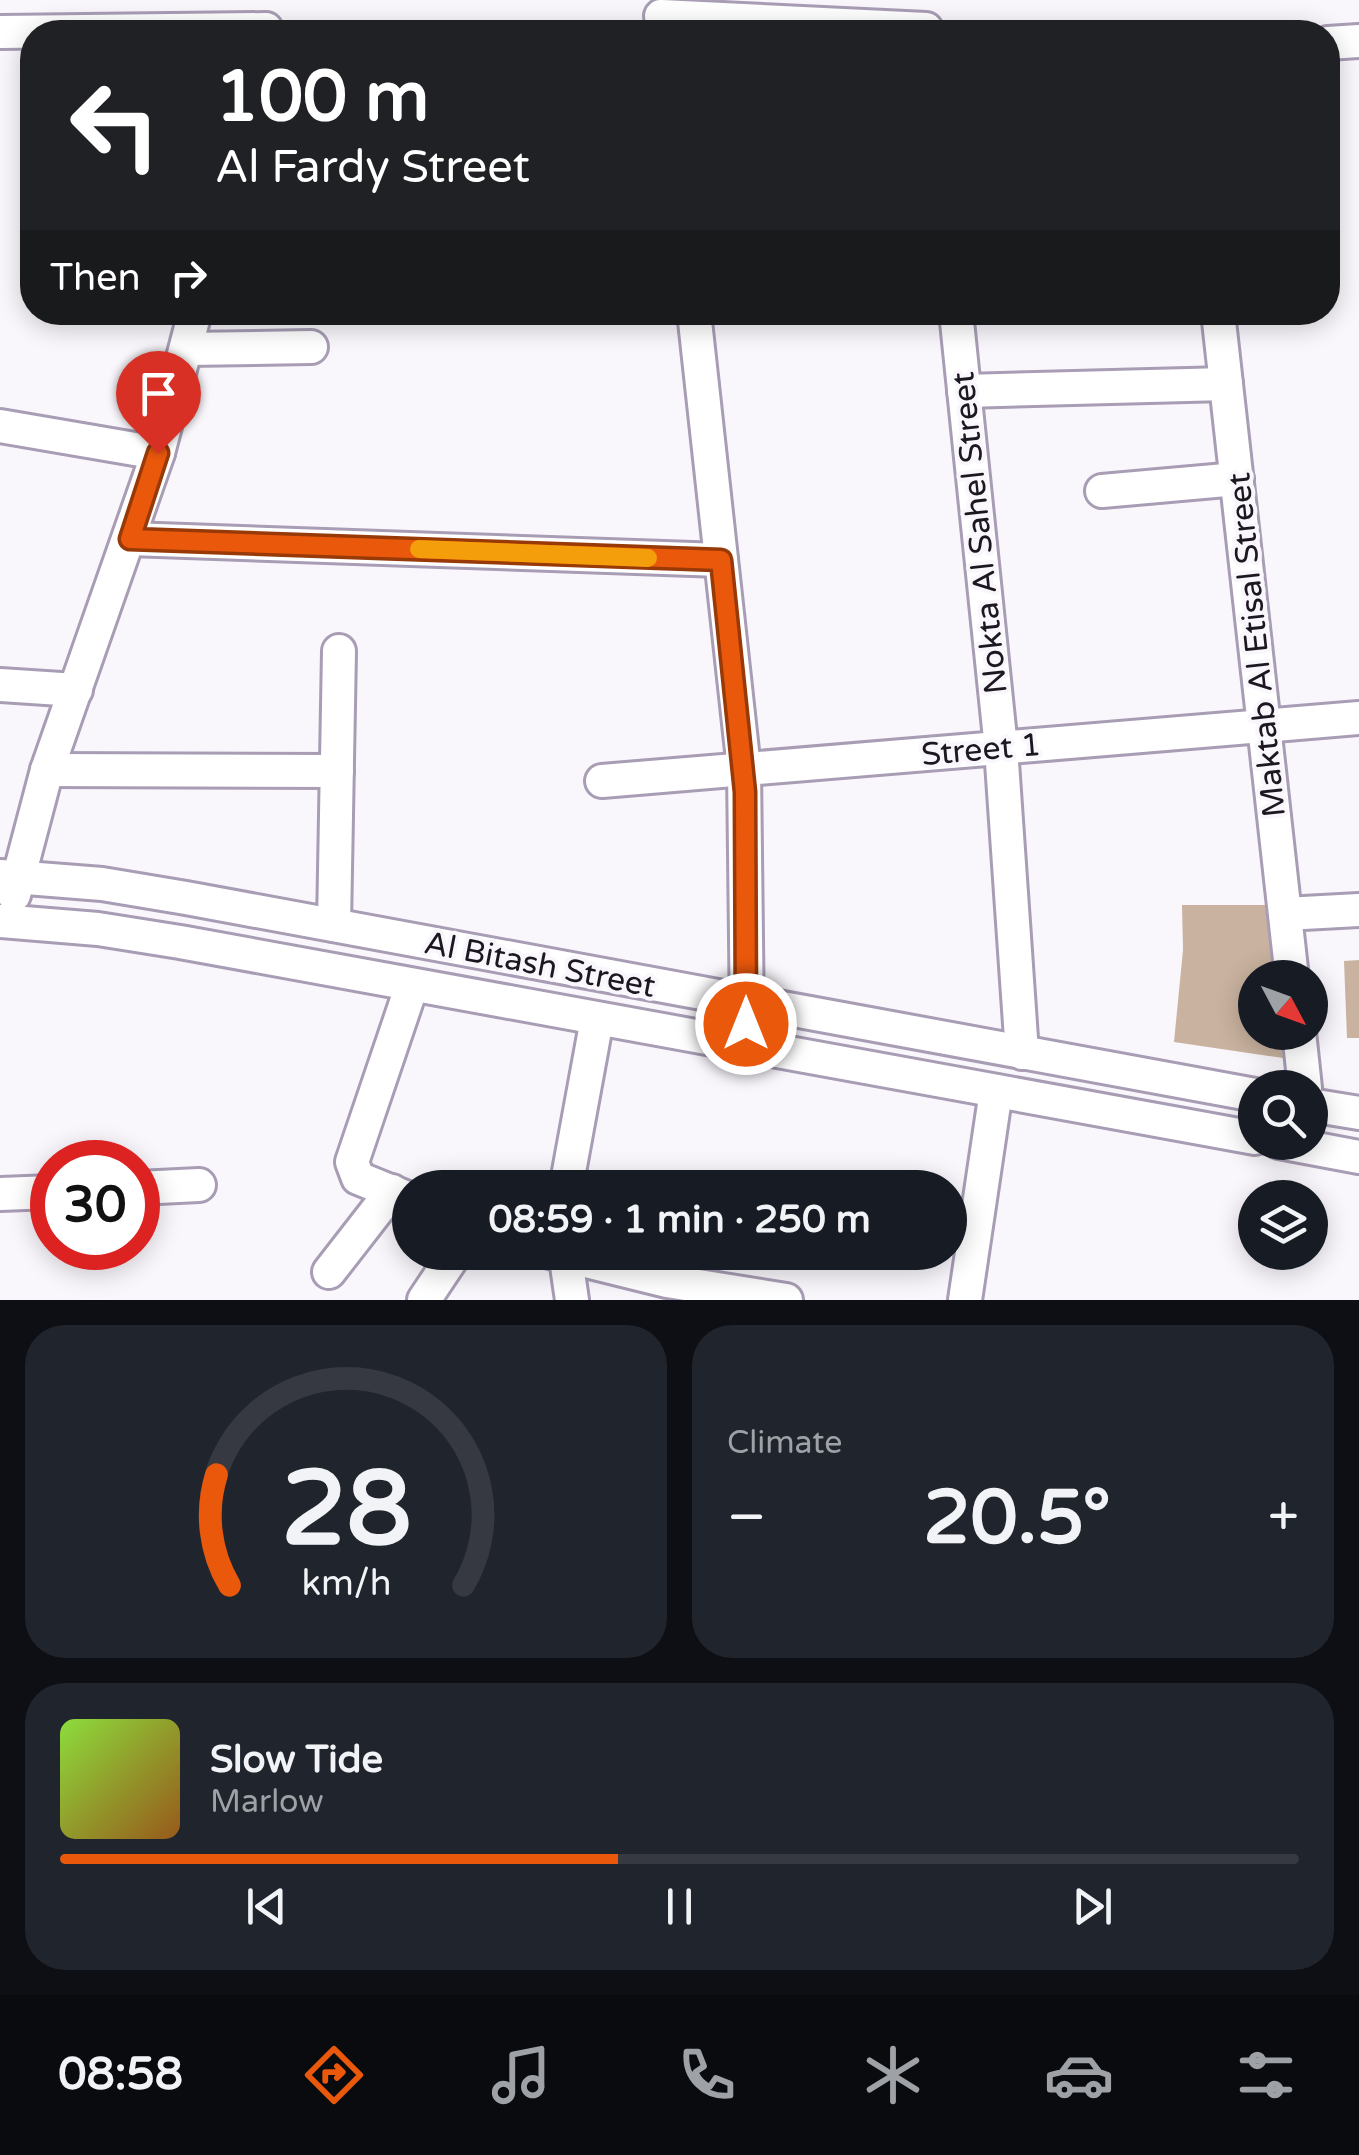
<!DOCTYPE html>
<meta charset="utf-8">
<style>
:root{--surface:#171b24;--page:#20242c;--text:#f1f3f6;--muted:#9ea1a6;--line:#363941;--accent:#ea580c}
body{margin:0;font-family:"Varela Round",sans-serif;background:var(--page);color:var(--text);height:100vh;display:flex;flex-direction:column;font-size:38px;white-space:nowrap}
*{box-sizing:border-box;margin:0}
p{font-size:32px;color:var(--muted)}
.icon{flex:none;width:55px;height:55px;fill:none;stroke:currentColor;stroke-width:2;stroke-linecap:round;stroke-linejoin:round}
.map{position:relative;height:1300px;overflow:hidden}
.drawer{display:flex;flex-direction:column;gap:25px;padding:25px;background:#0d0f14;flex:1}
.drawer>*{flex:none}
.guide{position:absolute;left:20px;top:20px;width:1320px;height:305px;border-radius:40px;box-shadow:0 5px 25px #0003;background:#202124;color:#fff;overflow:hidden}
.needle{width:65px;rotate:131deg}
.tools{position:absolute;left:1238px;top:960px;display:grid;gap:20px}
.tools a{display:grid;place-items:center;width:90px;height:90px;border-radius:50%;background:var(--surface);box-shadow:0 5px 25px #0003;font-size:50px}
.speed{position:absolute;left:30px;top:1140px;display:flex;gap:20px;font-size:50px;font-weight:700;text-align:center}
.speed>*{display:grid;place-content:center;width:130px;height:130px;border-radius:50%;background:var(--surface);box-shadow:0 5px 25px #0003;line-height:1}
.speed .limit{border:15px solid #d22;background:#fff;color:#111}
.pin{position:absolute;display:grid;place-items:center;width:85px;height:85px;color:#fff;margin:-102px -42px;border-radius:50% 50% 50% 0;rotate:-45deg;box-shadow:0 0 10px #0007}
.pin .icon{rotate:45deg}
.me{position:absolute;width:110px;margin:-55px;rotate:0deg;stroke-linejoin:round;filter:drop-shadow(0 0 8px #0008)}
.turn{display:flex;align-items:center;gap:35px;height:210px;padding:0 30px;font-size:45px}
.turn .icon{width:130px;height:130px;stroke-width:2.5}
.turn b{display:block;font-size:70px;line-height:85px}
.then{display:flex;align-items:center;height:95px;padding:0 30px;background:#0003;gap:20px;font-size:38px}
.big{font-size:75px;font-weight:800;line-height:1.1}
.drawer .tile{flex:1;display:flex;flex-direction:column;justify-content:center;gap:15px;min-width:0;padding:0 35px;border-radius:40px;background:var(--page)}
.drawer .dial{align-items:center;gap:0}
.dial svg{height:260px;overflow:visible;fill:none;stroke:var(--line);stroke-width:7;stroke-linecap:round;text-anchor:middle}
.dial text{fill:var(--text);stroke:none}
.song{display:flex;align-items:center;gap:30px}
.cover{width:120px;height:120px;border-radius:15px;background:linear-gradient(135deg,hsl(90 70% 55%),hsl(30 70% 35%))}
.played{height:10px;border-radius:5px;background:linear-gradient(90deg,var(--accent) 45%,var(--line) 45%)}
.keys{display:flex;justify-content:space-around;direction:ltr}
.heat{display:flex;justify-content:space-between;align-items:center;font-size:55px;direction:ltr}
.drawer .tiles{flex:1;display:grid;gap:25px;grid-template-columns:1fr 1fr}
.tile:last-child{grid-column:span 2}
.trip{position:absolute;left:392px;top:1170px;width:575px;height:100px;border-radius:50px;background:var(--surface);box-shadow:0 5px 25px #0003;font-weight:800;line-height:100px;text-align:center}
.dock{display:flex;height:160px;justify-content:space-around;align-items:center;background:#090b0e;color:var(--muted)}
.dock .icon{width:70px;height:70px}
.dock .current{color:var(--accent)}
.dock b{font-size:45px;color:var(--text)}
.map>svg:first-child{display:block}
</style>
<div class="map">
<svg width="1359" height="1300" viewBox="0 0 1359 1300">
<rect width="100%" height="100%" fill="#f9f7fc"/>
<!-- building -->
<g fill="#c9b29f">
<polygon points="1182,905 1265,905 1278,978 1255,978 1255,1032 1281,1032 1283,1058 1174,1042 1183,950"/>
<polygon points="1359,960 1359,1038 1347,1038 1344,961"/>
</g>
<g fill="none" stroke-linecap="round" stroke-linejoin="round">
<defs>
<g id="minor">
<polyline points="661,16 926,29"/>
<polyline points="0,32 266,29"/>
<polyline points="1328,43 1359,41"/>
<polyline points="694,312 744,769 747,1022"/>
<polyline points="956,312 1001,748 1022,1053"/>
<polyline points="1218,312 1292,978"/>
<polyline points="186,349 311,347"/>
<polyline points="964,391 1226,384"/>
<polyline points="0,426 158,453"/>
<polyline points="1102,491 1237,479"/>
<polyline points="130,539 721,560"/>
<polyline points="0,685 76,690"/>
<polyline points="47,770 337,771"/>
<polyline points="602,781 1359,718"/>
<polyline points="0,876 102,884 186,898 1255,1095"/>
<polyline points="14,895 47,770 158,453 195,312"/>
<polyline points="1285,914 1359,910"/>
<polyline points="0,921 98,929 180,942 1255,1138"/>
<polyline points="334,925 339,651"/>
<polyline points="1299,1032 1305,1088"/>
<polyline points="1310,1105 1359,1113"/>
<polyline points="1279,1142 1359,1157"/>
<polyline points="138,1188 199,1185"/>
<polyline points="566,1188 597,1019"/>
<polyline points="0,1194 52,1192"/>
<polyline points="410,1199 358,1178 352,1162 412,985"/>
<polyline points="550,1252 667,1281 786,1300"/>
<polyline points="565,1252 572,1300"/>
<polyline points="329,1272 392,1191"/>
<polyline points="424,1300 456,1252"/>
<polyline points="965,1300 996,1091"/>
</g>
</defs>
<!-- minor casing -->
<use href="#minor" stroke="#a89db5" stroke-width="38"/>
<!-- minor -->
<use href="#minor" stroke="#fff" stroke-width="32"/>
</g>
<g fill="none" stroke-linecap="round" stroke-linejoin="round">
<defs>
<polyline id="route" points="158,453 130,539 721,560 745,792 746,1024"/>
</defs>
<!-- route casing -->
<use href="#route" stroke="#983908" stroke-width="25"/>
<!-- route -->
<use href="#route" stroke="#ea580c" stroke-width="18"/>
<!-- slow -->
<polyline stroke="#f59e0b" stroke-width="18" points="419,549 648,558"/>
</g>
<g text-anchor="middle" stroke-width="8" stroke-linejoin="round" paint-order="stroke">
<!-- street labels -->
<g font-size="32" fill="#1c1720" stroke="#f9f7fc">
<text transform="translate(979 533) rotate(-96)" y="11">Nokta Al Sahel Street</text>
<text transform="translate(1256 645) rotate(-96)" y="11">Maktab Al Etisal Street</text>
<text transform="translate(981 749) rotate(-5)" y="11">Street 1</text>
<text transform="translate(540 964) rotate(11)" y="11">Al Bitash Street</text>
</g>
</g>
</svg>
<div class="tools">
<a><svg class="needle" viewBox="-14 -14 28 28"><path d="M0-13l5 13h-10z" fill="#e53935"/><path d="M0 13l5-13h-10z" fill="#9ea1a6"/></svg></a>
<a><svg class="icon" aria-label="search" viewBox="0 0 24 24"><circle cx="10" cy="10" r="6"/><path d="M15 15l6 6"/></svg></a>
<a><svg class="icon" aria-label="layers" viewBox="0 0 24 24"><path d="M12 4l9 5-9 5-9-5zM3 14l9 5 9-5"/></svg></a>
</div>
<div class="speed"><div class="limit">30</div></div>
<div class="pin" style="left:158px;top:453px;background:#d93025"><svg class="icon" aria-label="arrive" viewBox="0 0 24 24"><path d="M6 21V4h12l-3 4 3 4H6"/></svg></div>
<svg class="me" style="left:746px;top:1024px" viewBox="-20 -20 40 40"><circle r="17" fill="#ea580c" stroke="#fff" stroke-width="3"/><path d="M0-11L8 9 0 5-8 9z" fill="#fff"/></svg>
<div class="trip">08:59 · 1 min · 250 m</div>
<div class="guide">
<div class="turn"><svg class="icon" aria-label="left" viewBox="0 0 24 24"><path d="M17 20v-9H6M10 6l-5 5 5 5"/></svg><div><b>100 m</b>Al Fardy Street</div></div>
<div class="then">Then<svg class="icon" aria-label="right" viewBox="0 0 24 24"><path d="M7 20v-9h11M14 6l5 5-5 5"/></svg></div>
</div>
</div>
<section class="drawer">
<div class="tiles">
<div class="tile dial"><svg viewBox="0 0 100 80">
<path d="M14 69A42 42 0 1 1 86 69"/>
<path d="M14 69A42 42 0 0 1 10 35" stroke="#ea580c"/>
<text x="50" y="56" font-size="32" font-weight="700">28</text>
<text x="50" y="72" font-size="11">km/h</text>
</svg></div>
<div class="tile"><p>Climate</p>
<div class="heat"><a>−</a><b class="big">20.5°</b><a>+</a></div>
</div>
<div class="tile">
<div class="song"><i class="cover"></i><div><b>Slow Tide</b><p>Marlow</p></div></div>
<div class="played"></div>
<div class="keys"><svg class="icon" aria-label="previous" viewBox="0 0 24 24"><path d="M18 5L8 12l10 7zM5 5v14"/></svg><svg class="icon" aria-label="pause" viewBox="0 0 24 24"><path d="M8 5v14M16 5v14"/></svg><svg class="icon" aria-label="next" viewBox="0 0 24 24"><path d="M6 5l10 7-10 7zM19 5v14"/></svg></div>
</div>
</div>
</section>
<nav class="dock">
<b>08:58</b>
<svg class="icon current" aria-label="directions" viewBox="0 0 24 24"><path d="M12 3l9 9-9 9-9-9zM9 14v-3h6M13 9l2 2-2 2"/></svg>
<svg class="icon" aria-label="music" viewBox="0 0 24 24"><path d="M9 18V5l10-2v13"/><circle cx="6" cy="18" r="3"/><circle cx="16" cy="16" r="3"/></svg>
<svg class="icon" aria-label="phone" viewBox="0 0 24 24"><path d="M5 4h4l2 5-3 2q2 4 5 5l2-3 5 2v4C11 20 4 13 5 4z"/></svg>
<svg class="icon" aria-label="climate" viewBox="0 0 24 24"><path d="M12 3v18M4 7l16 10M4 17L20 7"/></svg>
<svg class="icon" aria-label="car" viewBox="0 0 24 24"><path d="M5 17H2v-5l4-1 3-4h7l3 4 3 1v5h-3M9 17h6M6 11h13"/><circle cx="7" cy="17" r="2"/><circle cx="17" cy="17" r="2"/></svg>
<svg class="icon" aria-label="filters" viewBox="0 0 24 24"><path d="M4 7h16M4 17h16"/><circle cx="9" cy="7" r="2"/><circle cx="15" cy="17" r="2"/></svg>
</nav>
